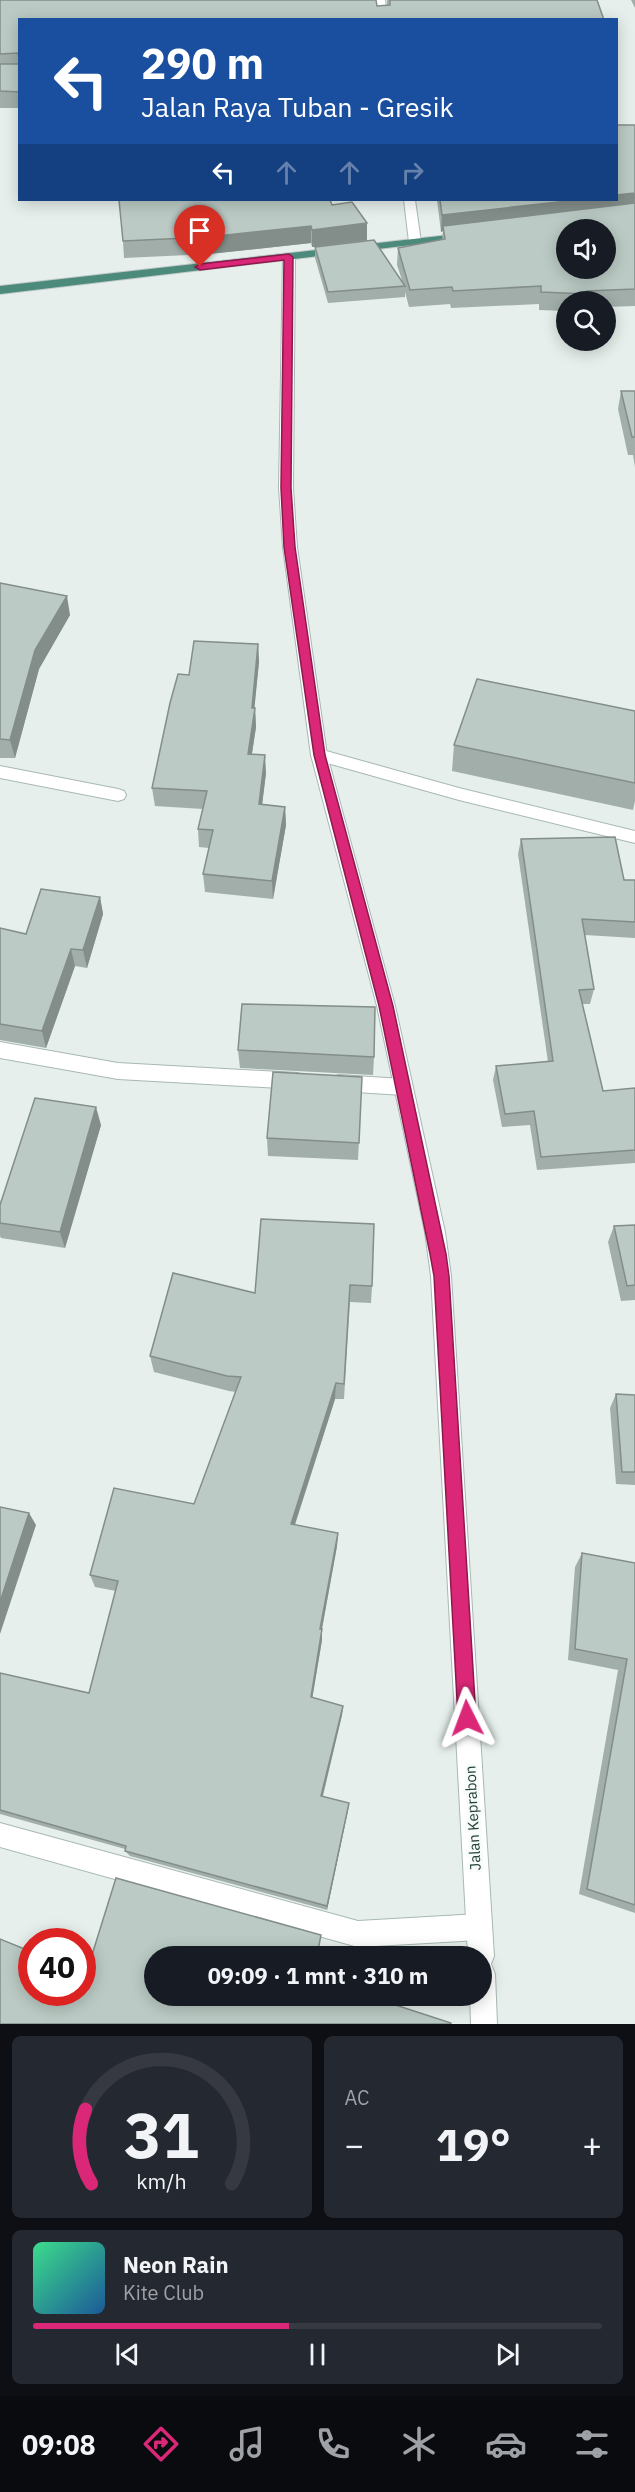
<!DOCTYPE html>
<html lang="id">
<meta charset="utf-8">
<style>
:root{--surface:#171b24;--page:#242831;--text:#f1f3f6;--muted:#9ea1a6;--line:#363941;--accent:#db2777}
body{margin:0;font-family:"IBM Plex Sans",sans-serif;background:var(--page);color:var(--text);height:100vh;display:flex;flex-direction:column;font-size:22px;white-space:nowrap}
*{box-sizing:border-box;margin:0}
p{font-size:20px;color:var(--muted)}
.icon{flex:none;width:33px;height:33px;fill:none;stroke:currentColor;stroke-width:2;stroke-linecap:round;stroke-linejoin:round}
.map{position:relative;height:2024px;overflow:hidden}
.details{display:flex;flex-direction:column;gap:12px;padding:12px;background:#0d0f14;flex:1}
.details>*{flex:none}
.top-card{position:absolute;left:18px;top:18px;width:600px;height:183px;border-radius:0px;box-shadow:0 3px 15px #0003;background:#1a4fa0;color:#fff;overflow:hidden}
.fabs{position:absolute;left:556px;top:219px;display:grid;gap:12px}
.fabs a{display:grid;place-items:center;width:60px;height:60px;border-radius:50%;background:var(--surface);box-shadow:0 3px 15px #0003;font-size:30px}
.speed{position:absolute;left:18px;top:1928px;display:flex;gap:12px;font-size:30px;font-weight:700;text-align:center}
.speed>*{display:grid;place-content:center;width:78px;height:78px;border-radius:50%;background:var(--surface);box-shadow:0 3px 15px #0003;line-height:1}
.speed .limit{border:9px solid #d22;background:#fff;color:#111}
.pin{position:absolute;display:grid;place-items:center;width:51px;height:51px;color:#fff;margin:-62px -26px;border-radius:50% 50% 50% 0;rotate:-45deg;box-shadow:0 0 6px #0007}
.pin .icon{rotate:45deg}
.me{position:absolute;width:66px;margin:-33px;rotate:357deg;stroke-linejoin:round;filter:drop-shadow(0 0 4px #0008)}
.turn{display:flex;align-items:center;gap:21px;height:126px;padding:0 24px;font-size:27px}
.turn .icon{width:78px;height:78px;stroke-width:2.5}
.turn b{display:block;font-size:42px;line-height:51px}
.lanes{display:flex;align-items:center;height:57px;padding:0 24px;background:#0003;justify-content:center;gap:30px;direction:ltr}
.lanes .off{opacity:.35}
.big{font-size:45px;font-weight:700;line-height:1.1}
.details .card{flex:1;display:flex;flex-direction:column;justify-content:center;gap:9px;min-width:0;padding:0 21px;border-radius:9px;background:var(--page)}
.details .dial{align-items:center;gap:0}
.dial svg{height:156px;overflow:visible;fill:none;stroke:var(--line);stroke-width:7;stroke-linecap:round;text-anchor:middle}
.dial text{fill:var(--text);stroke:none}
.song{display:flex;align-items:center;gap:18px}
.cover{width:72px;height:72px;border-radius:9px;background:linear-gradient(135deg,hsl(150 70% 55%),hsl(210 70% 35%))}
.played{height:6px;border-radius:3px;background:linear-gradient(90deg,var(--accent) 45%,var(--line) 45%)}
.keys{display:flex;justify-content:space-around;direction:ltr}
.heat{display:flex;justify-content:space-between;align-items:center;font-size:33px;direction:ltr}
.details .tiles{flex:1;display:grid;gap:12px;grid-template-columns:1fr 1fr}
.card:last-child{grid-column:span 2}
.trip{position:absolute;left:144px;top:1946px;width:348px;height:60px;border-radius:30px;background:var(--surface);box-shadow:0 3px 15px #0003;font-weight:700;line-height:60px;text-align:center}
.tabs{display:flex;height:96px;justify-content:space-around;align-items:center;background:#090b0e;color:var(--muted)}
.tabs .icon{width:42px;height:42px}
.tabs .current{color:var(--accent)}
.tabs b{font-size:27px;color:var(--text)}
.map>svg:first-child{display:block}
</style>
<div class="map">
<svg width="635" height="2024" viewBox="0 0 635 2024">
<rect width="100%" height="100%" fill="#e6efeb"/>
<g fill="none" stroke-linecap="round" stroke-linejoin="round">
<defs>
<g id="minor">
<polygon points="375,0 385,0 388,20 378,20"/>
<polygon points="404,200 415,200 421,242 419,244 411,244 409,242"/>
<polygon points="319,749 459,788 635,831 635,843 459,800 313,759 311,755 313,751"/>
<polygon points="0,766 118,789 124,791 126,795 124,799 118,801 0,778"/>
<polygon points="0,1042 118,1063 297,1073 304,1075 306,1081 304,1087 297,1089 118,1079 0,1058"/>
<polygon points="339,1075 403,1079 410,1081 412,1087 410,1093 403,1095 339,1091 332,1089 330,1083 332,1077"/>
<polygon points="0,1823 358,1921 479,1914 488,1918 492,1927 488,1936 479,1940 358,1947 0,1847"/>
</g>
<polygon id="tertiary" points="289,254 295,257 293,488 297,547 327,755 395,1006 445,1232 451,1276 494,1956 491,1964 495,1974 497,2024 471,2024 470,1995 482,1995 482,1956 468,1956 431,1276 425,1232 377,1006 311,755 283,547 279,488 283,257"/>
<polygon id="trunk" points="466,233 472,236 470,238 0,294 0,286"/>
</defs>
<!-- minor casing -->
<use href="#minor" stroke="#a8b8b2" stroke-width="2"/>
<!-- tertiary casing -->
<use href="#tertiary" stroke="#a8b8b2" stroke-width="2"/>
<!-- trunk casing -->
<use href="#trunk" stroke="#c2cac8" stroke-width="2"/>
<!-- minor -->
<use href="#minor" fill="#fff" fill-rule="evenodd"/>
<!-- tertiary -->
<use href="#tertiary" fill="#fff" fill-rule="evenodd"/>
<!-- trunk -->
<use href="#trunk" fill="#4c8a7c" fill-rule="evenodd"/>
</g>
<!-- wall -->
<g fill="#a1aea9">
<polygon points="0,0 377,6 387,5 387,0 597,0 20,20 20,108 0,108"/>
<polygon points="631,0 635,0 635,8"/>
<polygon points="635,125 635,306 606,307 606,302 567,302 567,311 539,310 539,304 451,308 450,304 409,307 405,292 405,297 328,303 315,258 315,247 362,241 312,247 311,243 209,254 124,258 123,241 332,205 367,223 367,240 402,280 397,265 398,248 442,240 443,231 441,232 437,200 616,200"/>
<polygon points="621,391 635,391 635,467 633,455 628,455 618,409"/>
<polygon points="0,583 70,615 39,669 15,758 0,758"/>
<polygon points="258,644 259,662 254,708 255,708 256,727 252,754 266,773 262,804 285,807 286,825 273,899 205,892 203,874 209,848 199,847 198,829 203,809 155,806 152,788 189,675"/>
<polygon points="635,711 635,801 633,810 452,771 454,745"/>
<polygon points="521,839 624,880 635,880 635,938 585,935 594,989 590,1004 582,1004 603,1091 635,1088 635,1163 537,1170 530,1125 502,1127 493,1080 496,1066 548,1062 518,854"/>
<polygon points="100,897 103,914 87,968 75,966 46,1048 0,1040 0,928 26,934"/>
<polygon points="238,1050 374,1057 373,1075 240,1068"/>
<polygon points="362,1077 358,1160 268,1156 267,1138"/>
<polygon points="101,1125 65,1248 1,1238 0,1236 0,1205"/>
<polygon points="261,1219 372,1286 371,1303 350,1302 344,1399 335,1399 295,1525 338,1533 337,1546 322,1629 322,1640 312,1698 343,1706 342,1715 323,1796 348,1810 327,1910 130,1856 125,1851 125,1849 0,1814 0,1673 89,1693 116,1591 95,1587 90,1575 194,1504 236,1392 229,1391 154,1372 150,1356 255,1293"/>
<polygon points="635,1225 635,1300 621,1301 608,1242 614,1226"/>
<polygon points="616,1394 635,1395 635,1485 616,1484 610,1408"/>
<polygon points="582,1553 635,1563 635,1913 579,1894 618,1670 568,1660 575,1567"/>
</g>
<!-- shaded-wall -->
<g fill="#838d89">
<polygon points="635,193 635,209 443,226 443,231 441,232 442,215 576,200 616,200 616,195"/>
<polygon points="367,223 367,240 312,247 312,230"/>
<polygon points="311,226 311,243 209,254 208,237"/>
<polygon points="67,596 70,615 39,669 15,758 10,740 35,650"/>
<polygon points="258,644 259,662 253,723 255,708 256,727 249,772 248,754"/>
<polygon points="265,755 266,773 260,822 259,804"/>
<polygon points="285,807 286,825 273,899 272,881"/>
<polygon points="100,897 103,914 87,968 83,950"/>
<polygon points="71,949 75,966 46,1048 42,1031"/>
<polygon points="96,1107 101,1125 65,1248 60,1232"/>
<polygon points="336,1383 335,1399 291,1536 291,1524"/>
<polygon points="29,1513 36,1525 0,1634 0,1602"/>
<polygon points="338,1533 337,1546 320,1639 320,1629"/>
<polygon points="322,1629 322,1640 311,1706 311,1697"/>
<polygon points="343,1706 342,1715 321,1802 321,1796"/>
<polygon points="349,1803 348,1810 327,1910 327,1906"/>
</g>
<!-- building -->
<g fill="#bbcac4" stroke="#838d89" stroke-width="1.5" fill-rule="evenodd">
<polygon points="0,0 376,0 377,6 390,5 390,0 597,0 604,20 20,20 20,61 18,53 0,54"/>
<polygon points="20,62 20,92 0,91 0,64 18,64"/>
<polygon points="616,125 635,125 635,193 616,195"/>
<polygon points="119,200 330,200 332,205 352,202 367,223 312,230 311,226 208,237 123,241"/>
<polygon points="440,200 576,200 442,215"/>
<path d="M 635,203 L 635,289 L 587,291 L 587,294 L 541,292 L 541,286 L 453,291 L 452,287 L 410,290 L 398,248 L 445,239 L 443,226 ZM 567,230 L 606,230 L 606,268 L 567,268 Z"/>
<polygon points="374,240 405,286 328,292 315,247"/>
<polygon points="621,391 635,391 635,437 632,437"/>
<polygon points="0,583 67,596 35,650 10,740 0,739"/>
<polygon points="194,641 258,644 252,708 255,708 248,754 265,755 259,804 285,807 272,881 203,874 213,830 198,829 207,791 152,788 170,703 178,674 189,675"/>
<polygon points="477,679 635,711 635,783 454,745"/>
<polygon points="615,837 624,880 635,880 635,922 582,919 594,989 579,990 603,1091 635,1088 635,1150 541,1157 534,1111 505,1114 496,1066 553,1061 521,839"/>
<polygon points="41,889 100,897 83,950 71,949 42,1031 0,1024 0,928 26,934"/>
<polygon points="242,1004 375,1007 374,1057 238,1050"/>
<polygon points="273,1072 362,1077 359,1143 267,1138"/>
<polygon points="35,1098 96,1107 60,1232 0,1223 0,1205"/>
<polygon points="261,1219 374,1224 372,1286 350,1285 344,1384 336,1383 291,1524 338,1533 320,1629 322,1629 311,1697 343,1706 321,1796 349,1803 327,1906 125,1851 126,1846 0,1810 0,1673 89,1693 118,1581 90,1575 114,1488 194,1504 241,1377 227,1376 150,1356 173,1273 255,1293"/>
<polygon points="635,1225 635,1285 627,1286 614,1226"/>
<polygon points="616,1394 635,1395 635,1472 622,1472"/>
<polygon points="0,1507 29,1513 0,1602"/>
<polygon points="582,1553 635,1563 635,1905 587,1889 627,1659 575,1649"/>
<polygon points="116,1878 321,1935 317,1956 154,1956 154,1995 365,1995 451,2023 451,2024 0,2024 0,1939 32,1952 32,1992 82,1992 82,1973 86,1974"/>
</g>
<!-- route -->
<polygon fill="#db2777" stroke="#8e194d" stroke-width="1.5" points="289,254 293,257 291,488 295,547 325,755 393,1006 446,1254 449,1276 476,1718 473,1724 467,1727 461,1724 458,1718 434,1276 430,1254 379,1006 314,755 284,547 281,488 284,260 200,270 195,267 200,264"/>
<g text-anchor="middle" stroke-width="6" stroke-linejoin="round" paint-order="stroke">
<!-- street labels -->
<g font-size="15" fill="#24423a" stroke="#f7fbf9">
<text transform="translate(473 1818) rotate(-93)" y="5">Jalan Keprabon</text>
</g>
</g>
</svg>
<div class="fabs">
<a><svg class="icon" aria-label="sound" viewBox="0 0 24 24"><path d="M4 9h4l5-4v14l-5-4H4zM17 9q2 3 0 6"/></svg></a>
<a><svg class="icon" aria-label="search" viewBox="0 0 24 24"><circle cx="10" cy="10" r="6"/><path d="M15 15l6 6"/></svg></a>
</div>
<div class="speed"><div class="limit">40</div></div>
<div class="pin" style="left:200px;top:267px;background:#d93025"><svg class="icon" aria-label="arrive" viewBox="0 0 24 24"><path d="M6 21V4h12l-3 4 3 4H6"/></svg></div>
<svg class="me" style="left:467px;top:1718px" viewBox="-20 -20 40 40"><path d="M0-17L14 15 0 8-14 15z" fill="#db2777" stroke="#fff" stroke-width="4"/></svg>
<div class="trip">09:09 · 1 mnt · 310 m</div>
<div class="top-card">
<div class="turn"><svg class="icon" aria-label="left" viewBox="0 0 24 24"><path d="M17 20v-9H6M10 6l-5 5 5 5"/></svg><div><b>290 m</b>Jalan Raya Tuban - Gresik</div></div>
<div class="lanes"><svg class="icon" aria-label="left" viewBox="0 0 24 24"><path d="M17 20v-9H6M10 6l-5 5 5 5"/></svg><svg class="icon off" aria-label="ahead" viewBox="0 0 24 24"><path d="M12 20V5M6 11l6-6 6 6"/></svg><svg class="icon off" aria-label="ahead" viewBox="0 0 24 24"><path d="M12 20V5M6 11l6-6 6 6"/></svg><svg class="icon off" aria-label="right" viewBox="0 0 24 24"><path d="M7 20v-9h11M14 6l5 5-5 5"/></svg></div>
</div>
</div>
<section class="details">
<div class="tiles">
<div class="card dial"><svg viewBox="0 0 100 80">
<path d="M14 69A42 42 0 1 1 86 69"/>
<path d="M14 69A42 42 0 0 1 11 31" stroke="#db2777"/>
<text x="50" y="56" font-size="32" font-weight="700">31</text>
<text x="50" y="72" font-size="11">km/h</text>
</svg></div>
<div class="card"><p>AC</p>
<div class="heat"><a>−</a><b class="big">19°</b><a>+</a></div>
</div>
<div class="card">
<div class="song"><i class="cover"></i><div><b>Neon Rain</b><p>Kite Club</p></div></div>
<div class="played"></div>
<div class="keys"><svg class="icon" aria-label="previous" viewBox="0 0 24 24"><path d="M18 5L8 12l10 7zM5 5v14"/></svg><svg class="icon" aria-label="pause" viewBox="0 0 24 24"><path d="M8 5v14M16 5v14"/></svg><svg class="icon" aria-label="next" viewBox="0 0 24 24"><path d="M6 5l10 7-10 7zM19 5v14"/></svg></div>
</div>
</div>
</section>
<nav class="tabs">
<b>09:08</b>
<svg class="icon current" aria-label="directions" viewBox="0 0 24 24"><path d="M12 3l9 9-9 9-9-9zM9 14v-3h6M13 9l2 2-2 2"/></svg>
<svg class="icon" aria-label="music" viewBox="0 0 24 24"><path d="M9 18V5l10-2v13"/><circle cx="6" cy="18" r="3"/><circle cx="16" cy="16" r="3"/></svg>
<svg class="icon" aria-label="phone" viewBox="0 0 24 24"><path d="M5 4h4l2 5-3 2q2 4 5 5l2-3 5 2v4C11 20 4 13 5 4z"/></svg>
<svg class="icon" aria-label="climate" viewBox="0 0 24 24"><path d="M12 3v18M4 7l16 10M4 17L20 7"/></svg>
<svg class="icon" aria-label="car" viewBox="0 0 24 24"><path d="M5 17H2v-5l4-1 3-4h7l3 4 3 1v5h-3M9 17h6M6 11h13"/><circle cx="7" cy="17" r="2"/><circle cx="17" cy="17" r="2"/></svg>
<svg class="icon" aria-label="filters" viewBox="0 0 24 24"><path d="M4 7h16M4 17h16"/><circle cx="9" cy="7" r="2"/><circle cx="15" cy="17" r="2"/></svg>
</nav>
